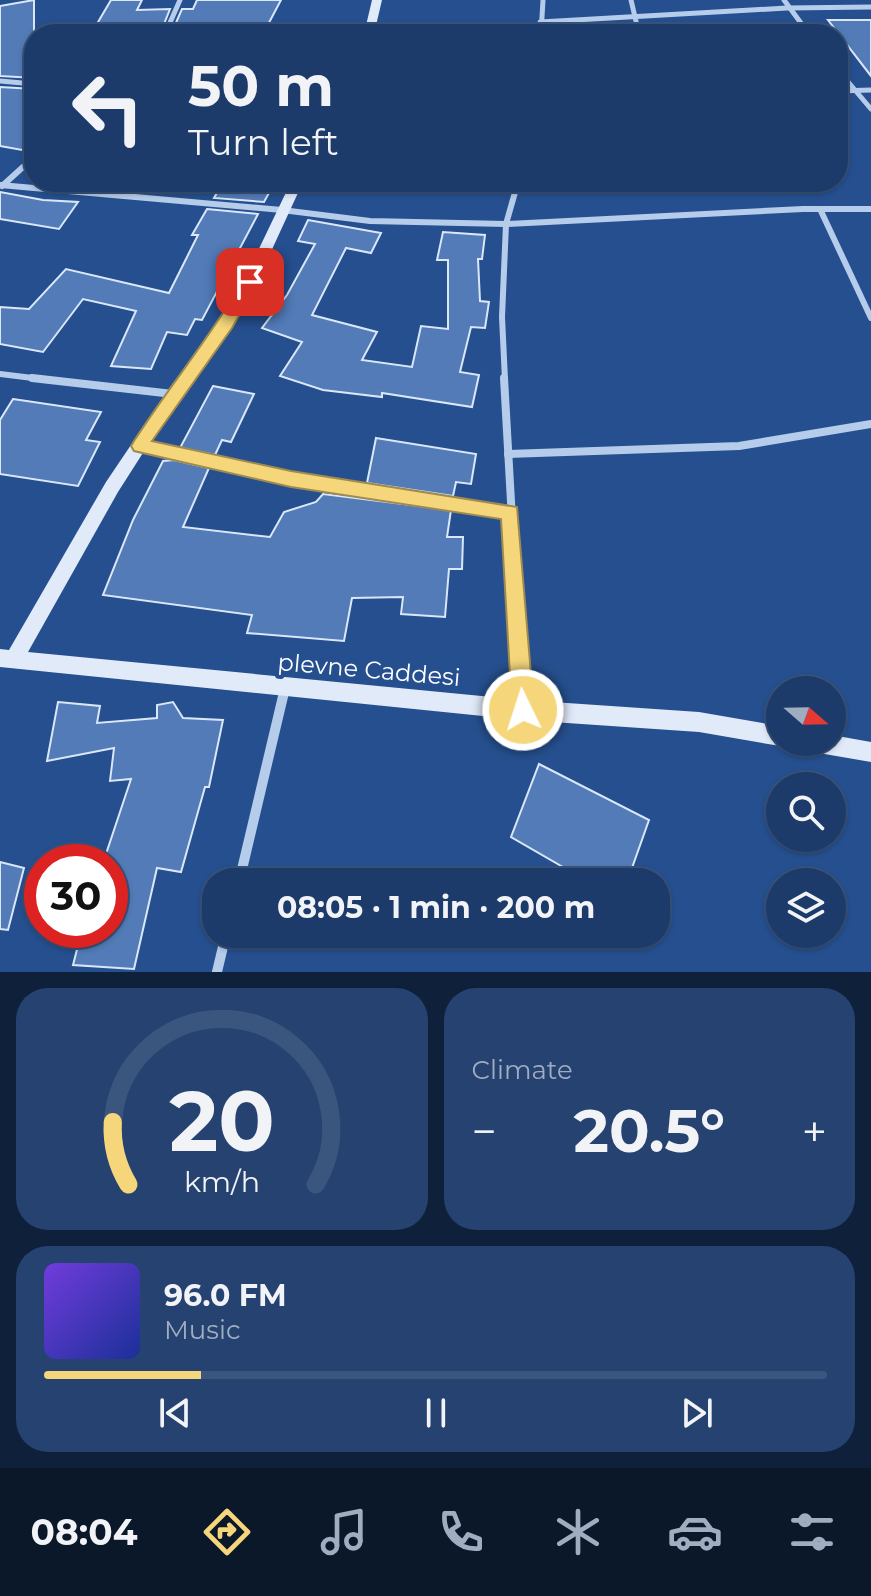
<!DOCTYPE html>
<meta charset="utf-8">
<style>
:root{--surface:#1c3b6a;--page:#254270;--text:#f1f3f6;--muted:#a0adc1;--line:#3a557e;--accent:#f5d67a}
body{margin:0;font-family:Montserrat,sans-serif;background:var(--page);color:var(--text);height:100vh;display:flex;flex-direction:column;font-size:30px;white-space:nowrap}
*{box-sizing:border-box;margin:0}
p{font-size:26px;color:var(--muted)}
.icon{flex:none;width:44px;height:44px;fill:none;stroke:currentColor;stroke-width:2;stroke-linecap:round;stroke-linejoin:round}
.map{position:relative;height:972px;overflow:hidden}
.details{display:flex;flex-direction:column;gap:16px;padding:16px;background:#0f203a;flex:1}
.details>*{flex:none}
.guide{position:absolute;left:24px;top:24px;width:824px;height:168px;border-radius:32px;box-shadow:0 2px 6px #0004,0 0 0 2px var(--line);background:#1c3b6a;color:var(--text);overflow:hidden}
.needle{width:52px;rotate:110deg}
.fabs{position:absolute;left:766px;top:676px;display:grid;gap:16px}
.fabs a{display:grid;place-items:center;width:80px;height:80px;border-radius:50%;background:var(--surface);box-shadow:0 2px 6px #0004,0 0 0 2px var(--line);font-size:40px}
.speed{position:absolute;left:24px;top:844px;display:flex;gap:16px;font-size:40px;font-weight:700;text-align:center}
.speed>*{display:grid;place-content:center;width:104px;height:104px;border-radius:50%;background:var(--surface);box-shadow:0 2px 6px #0004,0 0 0 2px var(--line);line-height:1}
.speed .limit{border:12px solid #d22;background:#fff;color:#111}
.pin{position:absolute;display:grid;place-items:center;width:68px;height:68px;color:#fff;margin:-34px;border-radius:16px;box-shadow:0 4px 12px #0006}
.me{position:absolute;width:88px;margin:-44px;rotate:356deg;stroke-linejoin:round;filter:drop-shadow(0 0 6px #0008)}
.turn{display:flex;align-items:center;gap:28px;height:168px;padding:0 32px;font-size:36px}
.turn .icon{width:104px;height:104px;stroke-width:2.5}
.turn b{display:block;font-size:56px;line-height:68px}
.big{font-size:60px;font-weight:700;line-height:1.1}
.details .widget{flex:1;display:flex;flex-direction:column;justify-content:center;gap:12px;min-width:0;padding:0 28px;border-radius:32px;background:var(--page)}
.details .dial{align-items:center;gap:0}
.dial svg{height:208px;overflow:visible;fill:none;stroke:var(--line);stroke-width:7;stroke-linecap:round;text-anchor:middle}
.dial text{fill:var(--text);stroke:none}
.song{display:flex;align-items:center;gap:24px}
.cover{width:96px;height:96px;border-radius:12px;background:linear-gradient(135deg,hsl(260 70% 55%),hsl(230 70% 35%))}
.played{height:8px;border-radius:4px;background:linear-gradient(90deg,var(--accent) 20%,var(--line) 20%)}
.keys{display:flex;justify-content:space-around;direction:ltr}
.heat{display:flex;justify-content:space-between;align-items:center;font-size:44px;direction:ltr}
.details .tiles{flex:1;display:grid;gap:16px;grid-template-columns:1fr 1fr}
.widget:last-child{grid-column:span 2}
.trip{position:absolute;left:202px;top:868px;width:468px;height:80px;border-radius:32px;background:var(--surface);box-shadow:0 2px 6px #0004,0 0 0 2px var(--line);font-weight:700;line-height:80px;text-align:center}
.menu{display:flex;height:128px;justify-content:space-around;align-items:center;background:#0b182a;color:var(--muted)}
.menu .icon{width:56px;height:56px}
.menu .current{color:var(--accent)}
.menu b{font-size:36px;color:var(--text)}
.map>svg:first-child{display:block}
</style>
<div class="map">
<svg width="871" height="972" viewBox="0 0 871 972">
<rect width="100%" height="100%" fill="#254f8e"/>
<!-- building -->
<g fill="#527bb7" stroke="#dae7f8" stroke-width="2">
<polygon points="34,0 34,78 0,76 0,6"/>
<polygon points="111,0 142,0 137,10 170,9 160,34 91,34"/>
<polygon points="197,0 281,0 263,34 171,34 182,9 193,9"/>
<polygon points="828,20 871,20 871,76"/>
<polygon points="0,87 34,89 34,137 22,150 0,146"/>
<polygon points="223,182 275,182 264,202 214,198"/>
<polygon points="0,192 43,200 78,202 59,229 0,219"/>
<polygon points="207,209 258,214 202,320 195,319 187,335 167,332 151,369 111,366 136,311 83,299 43,352 0,344 0,307 29,309 66,269 169,293 198,235 192,235"/>
<polygon points="308,220 381,233 371,253 346,248 312,315 377,332 362,360 412,367 421,326 448,329 448,260 437,260 443,232 485,235 482,259 478,259 480,301 489,302 485,328 471,327 460,372 479,375 472,407 382,393 382,397 323,390 280,376 302,342 262,328 287,295 315,244 298,241"/>
<polygon points="213,386 254,394 231,442 222,440 215,455 180,448"/>
<polygon points="13,399 101,412 86,440 100,442 78,486 0,474 0,420"/>
<polygon points="376,438 476,454 471,484 456,482 453,496 367,483"/>
<polygon points="174,460 209,468 183,527 270,537 284,512 316,502 323,494 451,510 447,537 463,537 462,569 449,569 445,617 401,614 403,597 352,598 344,641 247,633 252,615 103,595 133,520 163,461"/>
<polygon points="58,702 100,706 97,723 157,718 157,705 173,702 183,718 223,720 209,787 205,787 181,872 157,868 134,969 73,965 82,930 110,930 110,861 104,860 131,779 110,781 114,748 47,761"/>
<polygon points="539,764 649,820 627,882 589,882 511,837"/>
<polygon points="0,862 24,868 8,930 0,929"/>
</g>
<g fill="none" stroke-linecap="round" stroke-linejoin="round">
<!-- street-far3 -->
<g stroke="#b6cceb" stroke-width="5">
<polyline points="631,0 639,34"/>
<polyline points="784,0 809,34"/>
<polyline points="540,22 787,8 871,7"/>
<polyline points="165,34 180,0"/>
<polyline points="541,34 543,0"/>
<polyline points="838,70 871,109"/>
<polyline points="0,81 34,84"/>
<polyline points="838,91 871,90"/>
<polyline points="21,169 34,157"/>
</g>
<!-- street-far2 -->
<g stroke="#b6cceb" stroke-width="6">
<polyline points="0,185 282,210 370,221 506,224 803,209 871,209"/>
<polyline points="2,186 23,167"/>
<polyline points="820,209 871,318"/>
<polyline points="0,374 49,380"/>
<polyline points="505,380 502,317 506,224 518,182"/>
</g>
<!-- street-far1 -->
<g stroke="#b6cceb" stroke-width="8">
<polyline points="32,378 173,394"/>
<polyline points="504,378 519,643"/>
<polyline points="140,446 291,479 510,512"/>
<polyline points="508,454 739,446 871,424"/>
</g>
<!-- street -->
<g stroke="#b6cceb" stroke-width="10">
<polyline points="518,641 523,710"/>
<polyline points="239,882 285,688"/>
<polyline points="217,972 226,934"/>
</g>
<!-- secondary -->
<g fill="#e1eaf9" fill-rule="evenodd">
<polygon points="372,0 382,0 374,34 364,34"/>
<polygon points="291,182 303,182 257,282 231,328 178,398 118,492 28,652 523,700 699,712 780,726 780,742 787,743 780,746 699,732 523,720 0,667 0,649 9,650 106,482 168,390 221,320 243,282"/>
<polygon points="832,735 871,742 871,762 813,752 806,749 803,742 832,742"/>
</g>
</g>
<!-- route -->
<path fill="#f5d67a" stroke="#9f8b4f" stroke-width="2" d="M 250,276 L 258,282 L 232,328 L 152,441 L 291,471 L 517,507 L 534,710 L 531,718 L 523,721 L 515,718 L 512,710 L 501,519 L 291,487 L 134,451 L 131,446 L 134,441 C 170,385 212,335 245,278 Z"/>
<g text-anchor="middle" stroke-width="8" stroke-linejoin="round" paint-order="stroke">
<!-- street labels -->
<g font-size="24" fill="#fff" stroke="#254f8e">
<text transform="translate(369 670) rotate(5)" y="8">plevne Caddesi</text>
</g>
</g>
</svg>
<div class="fabs">
<a><svg class="needle" viewBox="-14 -14 28 28"><path d="M0-13l5 13h-10z" fill="#e53935"/><path d="M0 13l5-13h-10z" fill="#a0adc1"/></svg></a>
<a><svg class="icon" aria-label="search" viewBox="0 0 24 24"><circle cx="10" cy="10" r="6"/><path d="M15 15l6 6"/></svg></a>
<a><svg class="icon" aria-label="layers" viewBox="0 0 24 24"><path d="M12 4l9 5-9 5-9-5zM3 14l9 5 9-5"/></svg></a>
</div>
<div class="speed"><div class="limit">30</div></div>
<div class="pin" style="left:250px;top:282px;background:#d93025"><svg class="icon" aria-label="arrive" viewBox="0 0 24 24"><path d="M6 21V4h12l-3 4 3 4H6"/></svg></div>
<svg class="me" style="left:523px;top:710px" viewBox="-20 -20 40 40"><circle r="17" fill="#f5d67a" stroke="#fff" stroke-width="3"/><path d="M0-11L8 9 0 5-8 9z" fill="#fff"/></svg>
<div class="trip">08:05 · 1 min · 200 m</div>
<div class="guide">
<div class="turn"><svg class="icon" aria-label="left" viewBox="0 0 24 24"><path d="M17 20v-9H6M10 6l-5 5 5 5"/></svg><div><b>50 m</b>Turn left</div></div>
</div>
</div>
<section class="details">
<div class="tiles">
<div class="widget dial"><svg viewBox="0 0 100 80">
<path d="M14 69A42 42 0 1 1 86 69"/>
<path d="M14 69A42 42 0 0 1 8 45" stroke="#f5d67a"/>
<text x="50" y="56" font-size="32" font-weight="700">20</text>
<text x="50" y="72" font-size="11">km/h</text>
</svg></div>
<div class="widget"><p>Climate</p>
<div class="heat"><a>−</a><b class="big">20.5°</b><a>+</a></div>
</div>
<div class="widget">
<div class="song"><i class="cover"></i><div><b>96.0 FM</b><p>Music</p></div></div>
<div class="played"></div>
<div class="keys"><svg class="icon" aria-label="previous" viewBox="0 0 24 24"><path d="M18 5L8 12l10 7zM5 5v14"/></svg><svg class="icon" aria-label="pause" viewBox="0 0 24 24"><path d="M8 5v14M16 5v14"/></svg><svg class="icon" aria-label="next" viewBox="0 0 24 24"><path d="M6 5l10 7-10 7zM19 5v14"/></svg></div>
</div>
</div>
</section>
<nav class="menu">
<b>08:04</b>
<svg class="icon current" aria-label="directions" viewBox="0 0 24 24"><path d="M12 3l9 9-9 9-9-9zM9 14v-3h6M13 9l2 2-2 2"/></svg>
<svg class="icon" aria-label="music" viewBox="0 0 24 24"><path d="M9 18V5l10-2v13"/><circle cx="6" cy="18" r="3"/><circle cx="16" cy="16" r="3"/></svg>
<svg class="icon" aria-label="phone" viewBox="0 0 24 24"><path d="M5 4h4l2 5-3 2q2 4 5 5l2-3 5 2v4C11 20 4 13 5 4z"/></svg>
<svg class="icon" aria-label="climate" viewBox="0 0 24 24"><path d="M12 3v18M4 7l16 10M4 17L20 7"/></svg>
<svg class="icon" aria-label="car" viewBox="0 0 24 24"><path d="M5 17H2v-5l4-1 3-4h7l3 4 3 1v5h-3M9 17h6M6 11h13"/><circle cx="7" cy="17" r="2"/><circle cx="17" cy="17" r="2"/></svg>
<svg class="icon" aria-label="filters" viewBox="0 0 24 24"><path d="M4 7h16M4 17h16"/><circle cx="9" cy="7" r="2"/><circle cx="15" cy="17" r="2"/></svg>
</nav>
